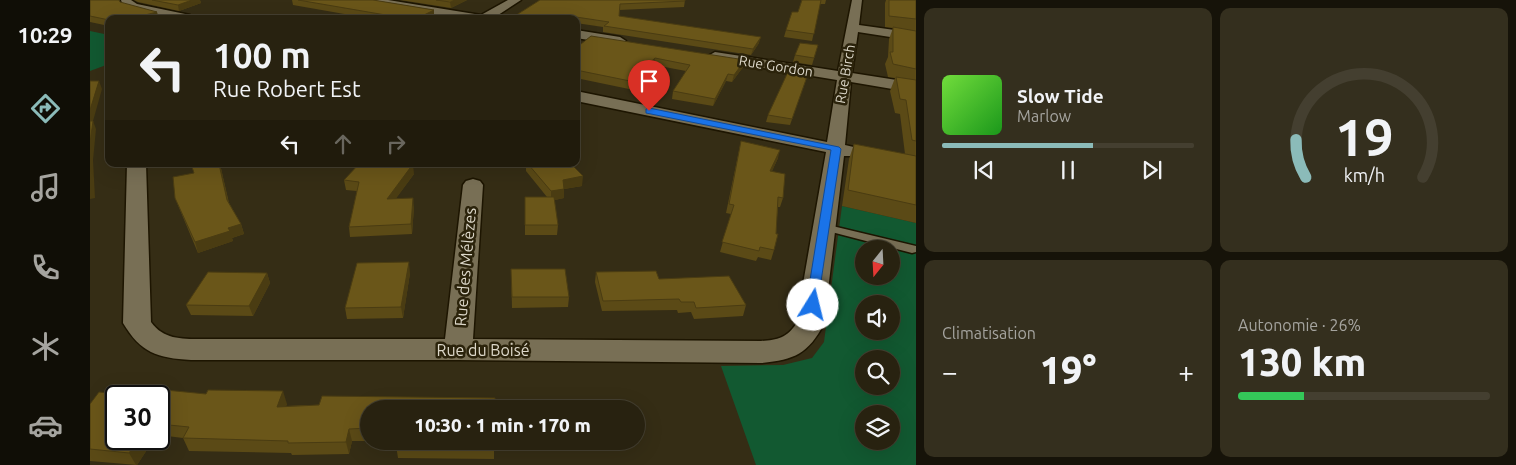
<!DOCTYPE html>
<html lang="fr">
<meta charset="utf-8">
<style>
:root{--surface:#282210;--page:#342f1e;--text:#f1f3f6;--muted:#a5a49f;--line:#443f30;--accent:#8bbbb9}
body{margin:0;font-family:Ubuntu,sans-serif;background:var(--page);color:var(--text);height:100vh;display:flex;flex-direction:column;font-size:19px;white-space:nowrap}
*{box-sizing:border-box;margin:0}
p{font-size:16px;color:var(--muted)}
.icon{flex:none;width:28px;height:28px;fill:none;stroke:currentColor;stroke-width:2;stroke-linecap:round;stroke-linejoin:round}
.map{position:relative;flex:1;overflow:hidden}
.side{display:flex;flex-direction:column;gap:8px;padding:8px;background:#161309;width:600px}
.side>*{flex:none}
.banner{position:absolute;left:15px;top:15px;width:475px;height:152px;border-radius:10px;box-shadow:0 5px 20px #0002,0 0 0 1px var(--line);background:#282210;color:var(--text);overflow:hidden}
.needle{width:32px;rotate:198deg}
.controls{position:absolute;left:765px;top:240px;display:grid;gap:10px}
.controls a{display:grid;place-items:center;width:45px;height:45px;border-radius:50%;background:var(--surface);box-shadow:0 5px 20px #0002,0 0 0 1px var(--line);font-size:25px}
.speed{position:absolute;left:15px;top:385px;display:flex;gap:10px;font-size:25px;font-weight:700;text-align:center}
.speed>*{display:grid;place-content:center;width:65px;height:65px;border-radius:50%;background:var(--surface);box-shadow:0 5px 20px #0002,0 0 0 1px var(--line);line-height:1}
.speed .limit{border:2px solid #111;border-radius:8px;background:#fff;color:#111}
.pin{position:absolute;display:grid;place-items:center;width:42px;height:42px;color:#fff;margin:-51px -21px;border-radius:50% 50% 50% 0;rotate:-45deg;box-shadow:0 0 5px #0007}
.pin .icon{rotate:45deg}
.me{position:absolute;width:55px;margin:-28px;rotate:9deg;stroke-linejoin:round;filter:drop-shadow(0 0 4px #0008)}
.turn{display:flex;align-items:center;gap:18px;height:105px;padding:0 25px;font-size:22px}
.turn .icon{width:65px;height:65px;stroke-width:2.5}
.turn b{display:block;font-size:35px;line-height:42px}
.lanes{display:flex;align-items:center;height:48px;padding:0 25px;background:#0003;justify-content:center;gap:25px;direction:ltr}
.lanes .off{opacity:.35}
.big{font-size:38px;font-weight:800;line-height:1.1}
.side .widget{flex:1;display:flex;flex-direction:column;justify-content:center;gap:8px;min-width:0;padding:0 18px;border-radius:10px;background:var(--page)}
.side .dial{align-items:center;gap:0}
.dial svg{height:130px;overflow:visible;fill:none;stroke:var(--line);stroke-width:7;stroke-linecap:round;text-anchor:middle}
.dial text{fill:var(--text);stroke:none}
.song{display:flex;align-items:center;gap:15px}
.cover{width:60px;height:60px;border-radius:8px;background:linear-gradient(135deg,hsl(100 70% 55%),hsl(120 70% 35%))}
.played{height:5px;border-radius:2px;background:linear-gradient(90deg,var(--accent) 60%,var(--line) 60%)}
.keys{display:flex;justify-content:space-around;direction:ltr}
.heat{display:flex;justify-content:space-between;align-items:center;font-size:28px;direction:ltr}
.charge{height:8px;border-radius:4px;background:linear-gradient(90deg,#34c759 26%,var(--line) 0)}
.side .tiles{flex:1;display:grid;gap:8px;grid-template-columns:repeat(2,1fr)}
.trip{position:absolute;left:270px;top:400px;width:285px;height:50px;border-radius:25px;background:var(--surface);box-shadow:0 5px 20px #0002,0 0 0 1px var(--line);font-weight:800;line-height:50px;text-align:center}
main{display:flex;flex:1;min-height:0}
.tab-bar{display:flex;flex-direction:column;width:90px;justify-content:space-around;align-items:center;background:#100e06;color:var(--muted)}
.tab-bar .icon{width:35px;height:35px}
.tab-bar .active{color:var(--accent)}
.tab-bar b{font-size:22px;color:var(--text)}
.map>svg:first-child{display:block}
</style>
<main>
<nav class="tab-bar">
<b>10:29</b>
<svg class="icon active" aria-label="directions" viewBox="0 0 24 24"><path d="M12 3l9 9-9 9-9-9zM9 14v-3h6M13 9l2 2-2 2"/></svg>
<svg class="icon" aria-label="music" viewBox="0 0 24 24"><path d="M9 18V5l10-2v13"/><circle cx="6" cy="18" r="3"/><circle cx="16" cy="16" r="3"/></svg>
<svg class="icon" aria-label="phone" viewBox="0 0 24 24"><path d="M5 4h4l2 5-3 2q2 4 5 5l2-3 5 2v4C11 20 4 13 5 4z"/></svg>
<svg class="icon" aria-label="climate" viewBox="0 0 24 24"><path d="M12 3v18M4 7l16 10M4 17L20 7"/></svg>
<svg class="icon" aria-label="car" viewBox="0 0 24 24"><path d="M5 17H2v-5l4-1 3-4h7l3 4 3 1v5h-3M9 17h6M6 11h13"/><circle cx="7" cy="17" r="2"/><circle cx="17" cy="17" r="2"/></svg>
</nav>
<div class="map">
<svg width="826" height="465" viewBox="0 0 826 465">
<rect width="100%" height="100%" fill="#352d15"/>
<!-- green -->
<g fill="#125931" fill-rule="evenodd">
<polygon points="0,31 19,35 19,64 0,71"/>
<path d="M 752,206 L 826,223 L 826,465 L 666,465 L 631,366 L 693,365 L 722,358 L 734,342 ZM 774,249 L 801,249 L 801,276 L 774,276 ZM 774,304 L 801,304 L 801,331 L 774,331 ZM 774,359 L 801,359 L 801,386 L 774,386 ZM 774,414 L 801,414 L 801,441 L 774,441 Z"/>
</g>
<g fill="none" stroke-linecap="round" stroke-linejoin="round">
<defs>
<polygon id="service" points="734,224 826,246 826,252 822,253 730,229 728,227 730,225"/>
<g id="minor">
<path d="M 31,0 L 41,0 L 47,4 L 100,15 L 106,19 C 82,19 56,16 33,6 Z"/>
<polygon points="273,0 298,0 391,15 418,0 431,0 402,19 371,19 278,3"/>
<path d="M 762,0 L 772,0 L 769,25 L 826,33 L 826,41 L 768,32 L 762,73 L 826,83 L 826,93 L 761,82 L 755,145 L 768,148 L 770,152 L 768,156 L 754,156 L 734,324 C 718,354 704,360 671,363 L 368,360 L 101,360 C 67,358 51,353 33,323 L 37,164 L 56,164 L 61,322 C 73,339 91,339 110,339 L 355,339 L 373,185 L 376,181 L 383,179 L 390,181 L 393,185 L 383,339 L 671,341 C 687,340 697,338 706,324 L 736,152 L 486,101 L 486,91 L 737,142 L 747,80 L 625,60 L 618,56 L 625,52 L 748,71 Z"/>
<polygon points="486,30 530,37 536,41 530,45 486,38"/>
</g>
</defs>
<!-- service casing -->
<use href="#service" stroke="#1d1501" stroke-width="3"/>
<!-- minor casing -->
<use href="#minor" stroke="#1d1501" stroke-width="3"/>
<!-- service -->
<use href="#service" fill="#786f55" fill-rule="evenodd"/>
<!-- minor -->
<use href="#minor" fill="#786f55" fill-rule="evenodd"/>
</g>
<!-- wall -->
<g fill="#5b4a16">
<polygon points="0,0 30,2 69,18 19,19 19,26 0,22"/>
<polygon points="44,0 110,0 111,3 89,11 48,2"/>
<polygon points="202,0 283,0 344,10 344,16 339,19 283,19 203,5"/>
<polygon points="310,0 377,0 361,8"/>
<polygon points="450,0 595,0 594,7 529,10 529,16 669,43 661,55 513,32 513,27 486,23 486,19 420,19"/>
<polygon points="712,0 736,0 735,4 730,4 722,41 694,37 696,30 708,12"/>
<polygon points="796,0 826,0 826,223 752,206 759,159 764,144 815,154 810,114 805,113 800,91 805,78 798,77 795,64 798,57 799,39 803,28 795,27 795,3"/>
<polygon points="728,45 722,65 703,62 705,55"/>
<polygon points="486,48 653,67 642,82 636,81 623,106 582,99 583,91 596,71 564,65 539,89 486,78"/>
<polygon points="719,71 700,125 676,122 678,115"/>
<polygon points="651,141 688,158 682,171 693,198 690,207 688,207 684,250 681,260 668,257 666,261 630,252 641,214 636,213"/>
<polygon points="130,164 139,203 151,224 154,234 142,238 143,241 108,253 85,198"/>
<polygon points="436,164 481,164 492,186 474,189 474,198 464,200 468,225 467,235 435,235 435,197 457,197 436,171"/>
<polygon points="324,174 306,198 324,207 322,234 260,237 259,227 267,191 256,190 254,180"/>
<polygon points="421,269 479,297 478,307 422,308"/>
<polygon points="506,272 569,279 656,305 653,316 604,319 601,312 588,313 587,310 512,311 505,282"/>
<polygon points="177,273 180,283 163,316 101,315 96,305"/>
<polygon points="320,273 313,318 257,319 255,308"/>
<polygon points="69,396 197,404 196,406 405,398 405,409 279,409 279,441 262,441 259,454 202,455 201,453 99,451 93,438 69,435"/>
<polygon points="0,404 64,439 47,465 0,461"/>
<polygon points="404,441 404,459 308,458 306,445"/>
</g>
<!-- shaded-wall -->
<g fill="#4a3c12">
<polygon points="102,0 110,0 111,3 89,11 88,5"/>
<polygon points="365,0 377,0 361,8 360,2"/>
<polygon points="344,10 344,16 339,19 326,19"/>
<polygon points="67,12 69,18 39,19"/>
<polygon points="473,15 473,19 466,19"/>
<polygon points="671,37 669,43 661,55 663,49"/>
<polygon points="565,58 564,65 539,89 540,81"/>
<polygon points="655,60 653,67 642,82 644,75"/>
<polygon points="638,74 636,81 623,106 625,99"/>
<polygon points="9,81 12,89 3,121 6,129 3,160 5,198 0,199 0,110"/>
<polygon points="690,150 688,158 678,180 680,171"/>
<polygon points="129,164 130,164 140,210 137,200"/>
<polygon points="323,164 324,174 299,208 297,199"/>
<polygon points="348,164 356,164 349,166"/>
<polygon points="493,176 492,186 474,189 474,198 461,201 461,191 473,180"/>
<polygon points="323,198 324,207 322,234 321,224"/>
<polygon points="151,224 154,234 142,238 143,241 108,253 105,242 138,228"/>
<polygon points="319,262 320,273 313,318 311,307"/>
<polygon points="177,273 180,283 163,316 159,306"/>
<polygon points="193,391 197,404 191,419 187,407"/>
<polygon points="259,429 262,441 259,454 256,442"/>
<polygon points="49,439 64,439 47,465 46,465 39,453"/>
</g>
<!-- building -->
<g fill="#6a5619" stroke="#4a3c12">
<polygon points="0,0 29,0 30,2 67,12 39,19 19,19 19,20 0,16"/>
<polygon points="62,0 102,0 88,5"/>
<polygon points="208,0 283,0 344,10 326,19 319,19"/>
<polygon points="346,0 365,0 360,2"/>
<polygon points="450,0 595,0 595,1 530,4 529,16 671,37 663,49 514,26 519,22 473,15 466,19 420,19"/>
<polygon points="712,0 731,0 724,34 696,30 702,12 708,12"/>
<polygon points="799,0 826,0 826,19 799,16"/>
<polygon points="803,27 826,31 826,69 803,64 800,52 803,52"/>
<polygon points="501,36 655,60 644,75 638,74 625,99 583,91 600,65 565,58 540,81 486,70 486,48"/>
<polygon points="710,43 728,45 724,58 705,55"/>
<polygon points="700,68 719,71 702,119 678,115 697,74"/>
<polygon points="806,77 826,80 826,141 822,140 816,100 810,99"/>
<polygon points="0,81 9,81 0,110"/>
<polygon points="0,121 3,121 0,143"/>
<polygon points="651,141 690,150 680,171 695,174 693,198 688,197 686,234 688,234 684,250 670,247 669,251 632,242 644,205 639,204"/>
<polygon points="764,144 826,156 826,205 758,190"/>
<polygon points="101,164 129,164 137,200 151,224 138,228 140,231 105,242 85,198 83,177 104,173"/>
<polygon points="269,164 323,164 297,199 323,198 321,224 259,227 269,182 254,180"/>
<polygon points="438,164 481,164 493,176 473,180 474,189 461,191"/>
<polygon points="435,197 464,197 468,225 435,225"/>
<polygon points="319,262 311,307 255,308 267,263"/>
<polygon points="421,269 475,269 479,297 422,297"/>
<polygon points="566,271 569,279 639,276 656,305 606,308 604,302 591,302 589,299 513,301 506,272"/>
<polygon points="118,272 177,273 159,306 96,305"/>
<polygon points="55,388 116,394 118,390 193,391 187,407 229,405 232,396 405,398 405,409 279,409 279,428 259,429 256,442 198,443 198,441 93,438 99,427 69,424 69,396 49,396"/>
<polygon points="9,392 47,396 26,396 26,439 49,439 39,453 0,449 0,404"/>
<polygon points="307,441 404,441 404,446 306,445"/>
</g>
<!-- route -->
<polygon fill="#1a73e8" stroke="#114b97" points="559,108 749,147 751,149 727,308 718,308 716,305 741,150 556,113 556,109"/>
<g text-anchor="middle" stroke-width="5" stroke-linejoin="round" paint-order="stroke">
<!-- far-street labels -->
<g font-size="14" fill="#ddd8ca" stroke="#2b230b">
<text transform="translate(686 66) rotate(9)" y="5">Rue Gordon</text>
<text transform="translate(755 74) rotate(-80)" y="5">Rue Birch</text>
</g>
<!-- street labels -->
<g font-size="16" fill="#ddd8ca" stroke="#2b230b">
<text transform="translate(375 267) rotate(-85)" y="6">Rue des Mélèzes</text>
<text x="393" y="356">Rue du Boisé</text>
</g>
</g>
</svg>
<div class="controls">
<a><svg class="needle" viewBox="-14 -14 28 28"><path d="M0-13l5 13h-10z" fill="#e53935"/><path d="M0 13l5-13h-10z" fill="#a5a49f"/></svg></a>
<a><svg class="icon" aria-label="sound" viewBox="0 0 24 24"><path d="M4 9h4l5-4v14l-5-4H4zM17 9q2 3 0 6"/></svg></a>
<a><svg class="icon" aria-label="search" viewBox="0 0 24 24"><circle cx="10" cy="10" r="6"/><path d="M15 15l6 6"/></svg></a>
<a><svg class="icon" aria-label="layers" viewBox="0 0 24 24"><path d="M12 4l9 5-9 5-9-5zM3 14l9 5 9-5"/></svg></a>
</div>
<div class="speed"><div class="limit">30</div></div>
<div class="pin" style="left:559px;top:111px;background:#d93025"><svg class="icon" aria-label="arrive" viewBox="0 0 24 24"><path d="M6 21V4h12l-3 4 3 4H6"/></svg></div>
<svg class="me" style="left:723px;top:305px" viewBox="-20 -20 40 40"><circle r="19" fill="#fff"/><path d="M0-13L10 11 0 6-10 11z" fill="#1a73e8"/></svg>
<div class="trip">10:30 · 1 min · 170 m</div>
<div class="banner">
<div class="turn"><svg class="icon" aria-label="left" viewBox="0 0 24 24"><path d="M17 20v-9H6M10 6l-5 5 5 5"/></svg><div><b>100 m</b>Rue Robert Est</div></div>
<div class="lanes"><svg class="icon" aria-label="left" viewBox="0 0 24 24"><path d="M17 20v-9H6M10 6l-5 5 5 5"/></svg><svg class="icon off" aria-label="ahead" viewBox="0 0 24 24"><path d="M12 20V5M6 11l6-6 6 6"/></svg><svg class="icon off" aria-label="right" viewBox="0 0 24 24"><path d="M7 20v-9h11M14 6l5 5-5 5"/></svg></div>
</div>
</div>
<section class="side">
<div class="tiles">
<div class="widget">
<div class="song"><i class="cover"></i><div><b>Slow Tide</b><p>Marlow</p></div></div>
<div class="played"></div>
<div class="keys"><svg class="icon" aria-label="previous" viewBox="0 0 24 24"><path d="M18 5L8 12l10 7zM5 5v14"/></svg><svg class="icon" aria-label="pause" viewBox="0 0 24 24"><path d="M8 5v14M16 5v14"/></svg><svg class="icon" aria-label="next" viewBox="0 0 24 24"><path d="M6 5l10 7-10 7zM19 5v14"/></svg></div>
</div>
<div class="widget dial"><svg viewBox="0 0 100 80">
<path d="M14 69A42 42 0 1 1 86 69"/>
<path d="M14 69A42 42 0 0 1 8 46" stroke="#8bbbb9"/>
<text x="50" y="56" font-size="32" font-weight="700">19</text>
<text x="50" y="72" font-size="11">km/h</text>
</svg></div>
<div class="widget"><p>Climatisation</p>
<div class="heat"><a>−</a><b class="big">19°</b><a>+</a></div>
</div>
<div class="widget"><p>Autonomie · 26%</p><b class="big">130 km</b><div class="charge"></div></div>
</div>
</section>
</main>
